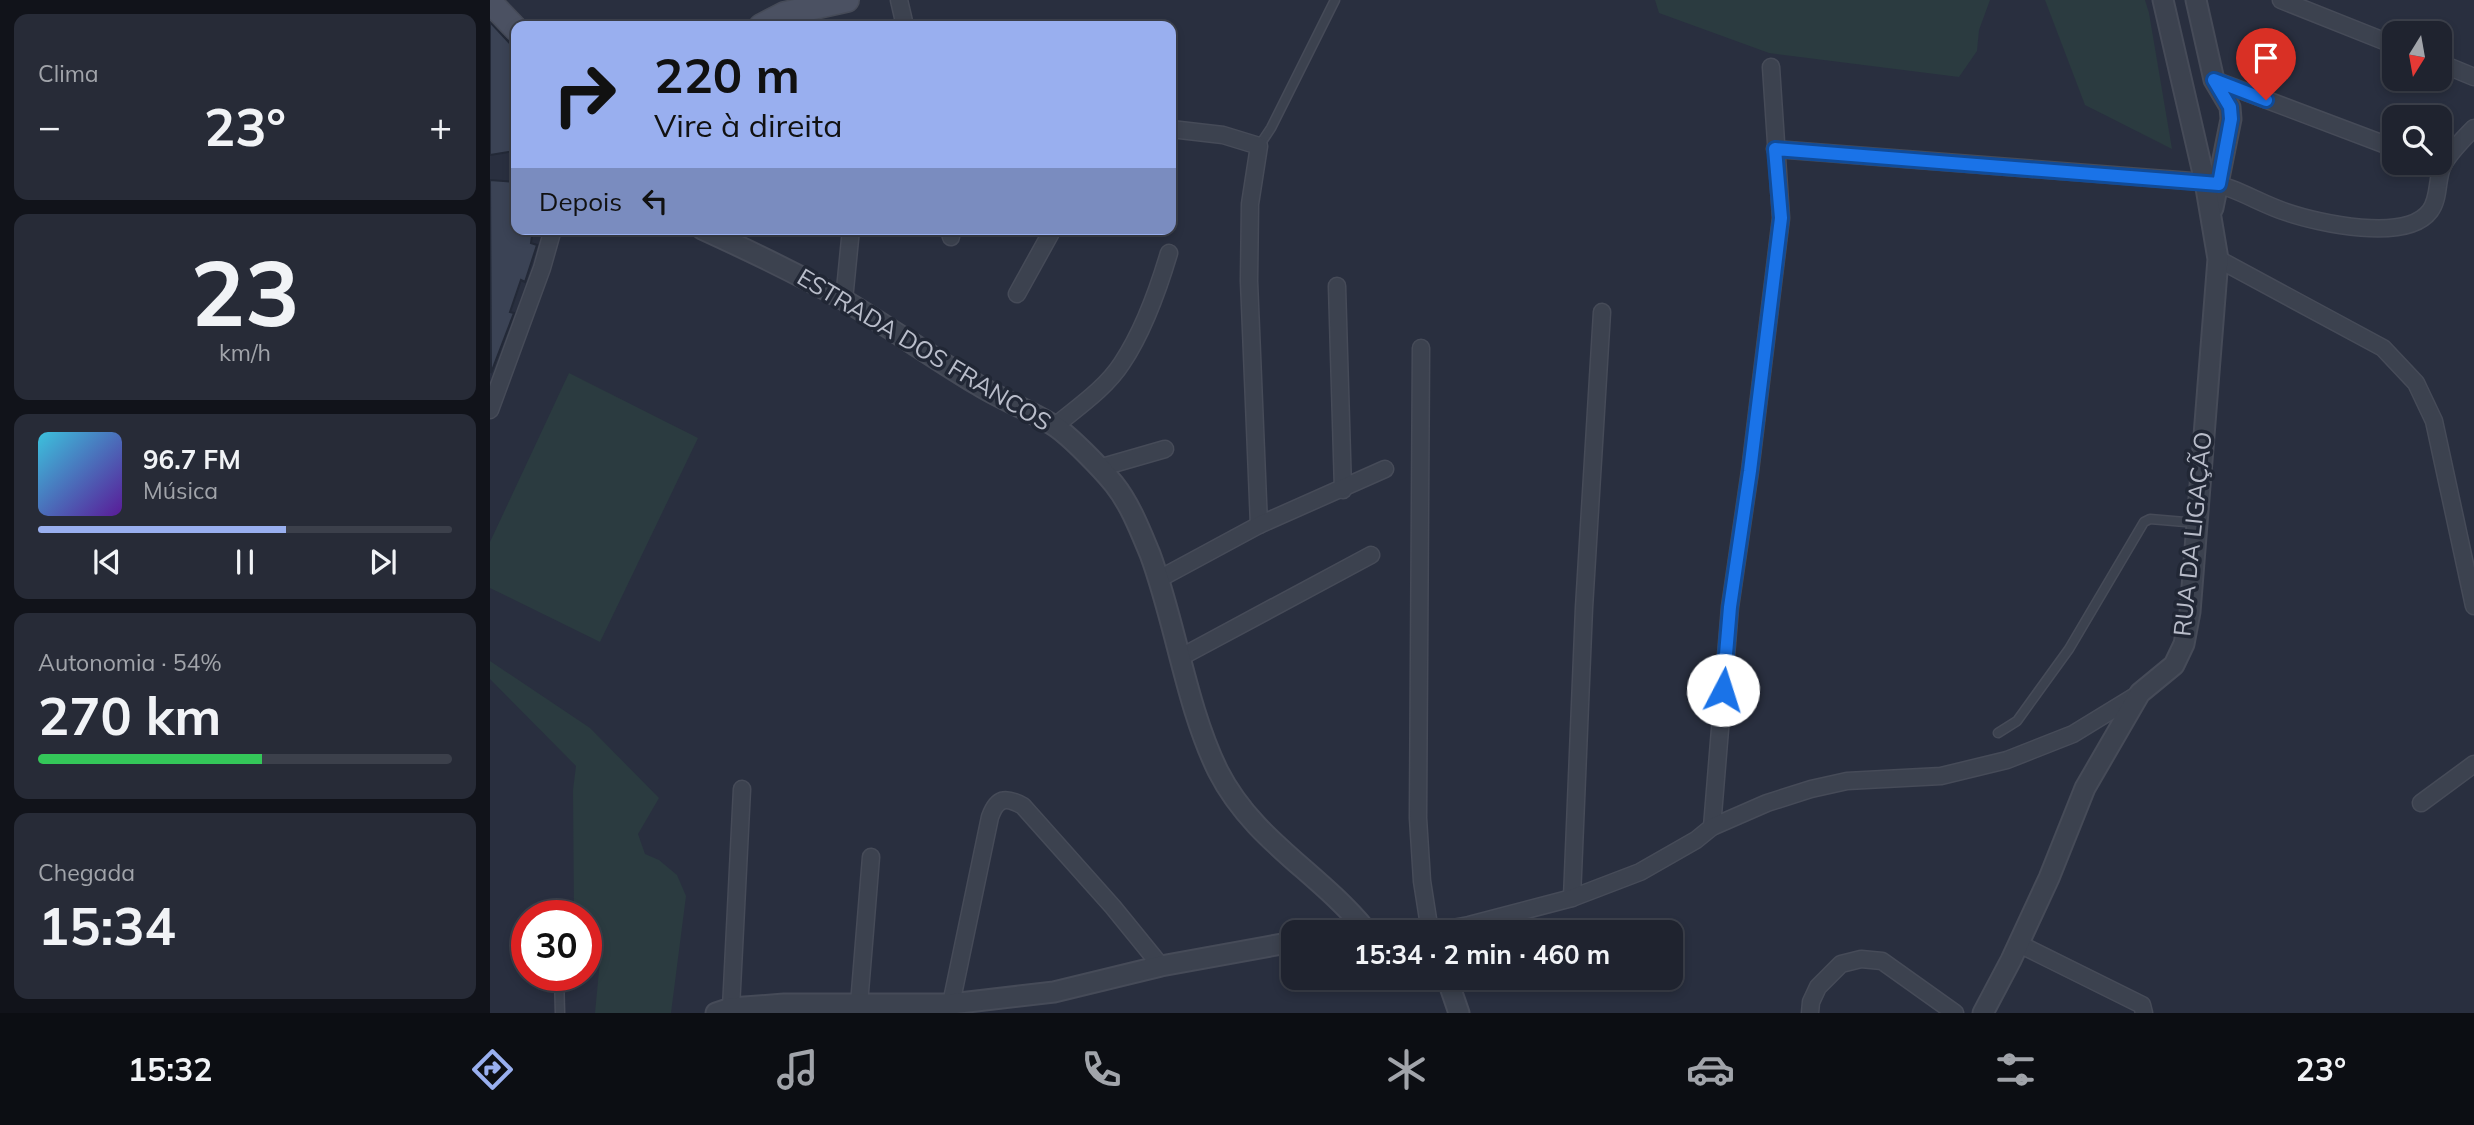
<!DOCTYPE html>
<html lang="pt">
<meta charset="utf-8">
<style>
:root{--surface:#1f232f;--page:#272b37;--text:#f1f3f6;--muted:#a1a4aa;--line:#3c404b;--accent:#99afef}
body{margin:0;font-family:Mulish,sans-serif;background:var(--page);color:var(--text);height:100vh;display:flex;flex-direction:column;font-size:26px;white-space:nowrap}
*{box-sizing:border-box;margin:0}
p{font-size:23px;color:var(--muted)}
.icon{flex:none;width:38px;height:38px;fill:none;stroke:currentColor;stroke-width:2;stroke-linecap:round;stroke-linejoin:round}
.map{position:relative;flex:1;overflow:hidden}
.panel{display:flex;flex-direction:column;gap:14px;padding:14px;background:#11131a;width:490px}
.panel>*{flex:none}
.banner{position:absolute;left:21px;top:21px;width:665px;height:214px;border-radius:14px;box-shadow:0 4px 10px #0003,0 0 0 2px var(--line);background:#99afef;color:#111;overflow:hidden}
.needle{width:46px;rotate:191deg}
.fabs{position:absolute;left:1892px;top:21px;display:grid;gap:14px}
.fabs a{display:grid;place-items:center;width:70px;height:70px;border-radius:14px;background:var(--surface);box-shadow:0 4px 10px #0003,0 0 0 2px var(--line);font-size:35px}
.speed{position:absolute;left:21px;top:900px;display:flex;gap:14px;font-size:35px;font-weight:700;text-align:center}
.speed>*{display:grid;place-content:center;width:91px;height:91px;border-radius:50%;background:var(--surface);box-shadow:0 4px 10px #0003,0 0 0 2px var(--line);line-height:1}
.speed .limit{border:10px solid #d22;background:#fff;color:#111}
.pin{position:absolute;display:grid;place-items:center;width:60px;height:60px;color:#fff;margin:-72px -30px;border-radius:50% 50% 50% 0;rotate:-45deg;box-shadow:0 0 7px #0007}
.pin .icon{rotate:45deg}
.me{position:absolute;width:77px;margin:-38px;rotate:5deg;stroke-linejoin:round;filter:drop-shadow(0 0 5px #0008)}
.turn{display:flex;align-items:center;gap:24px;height:147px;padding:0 28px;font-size:32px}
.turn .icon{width:91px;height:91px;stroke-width:2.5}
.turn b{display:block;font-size:49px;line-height:60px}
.then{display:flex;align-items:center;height:66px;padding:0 28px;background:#0003;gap:14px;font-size:26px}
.big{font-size:52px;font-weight:700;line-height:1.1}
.panel .tile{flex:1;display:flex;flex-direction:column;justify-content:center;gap:10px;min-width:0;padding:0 24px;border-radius:14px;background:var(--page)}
.panel .dial{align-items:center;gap:0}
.dial b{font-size:91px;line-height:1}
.song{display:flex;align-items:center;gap:21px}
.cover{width:84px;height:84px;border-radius:10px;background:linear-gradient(135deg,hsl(190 70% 55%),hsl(270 70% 35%))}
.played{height:7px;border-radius:4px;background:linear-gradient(90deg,var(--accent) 60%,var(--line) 60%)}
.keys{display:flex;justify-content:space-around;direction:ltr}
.heat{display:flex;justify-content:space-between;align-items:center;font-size:38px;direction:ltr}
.charge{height:10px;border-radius:5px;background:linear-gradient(90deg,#34c759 54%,var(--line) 0)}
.trip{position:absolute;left:791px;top:920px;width:402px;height:70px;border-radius:14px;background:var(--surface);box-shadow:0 4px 10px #0003,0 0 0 2px var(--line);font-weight:700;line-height:70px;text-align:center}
.tab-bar{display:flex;height:112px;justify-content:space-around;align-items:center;background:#0c0e13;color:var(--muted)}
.tab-bar .icon{width:49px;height:49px}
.tab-bar .active{color:var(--accent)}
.tab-bar b{font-size:32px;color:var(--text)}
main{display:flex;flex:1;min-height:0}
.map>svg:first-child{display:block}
</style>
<main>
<section class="panel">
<div class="tile"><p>Clima</p>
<div class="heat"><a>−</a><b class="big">23°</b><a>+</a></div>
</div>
<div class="tile dial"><b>23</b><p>km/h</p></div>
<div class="tile">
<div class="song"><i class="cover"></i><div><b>96.7 FM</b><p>Música</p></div></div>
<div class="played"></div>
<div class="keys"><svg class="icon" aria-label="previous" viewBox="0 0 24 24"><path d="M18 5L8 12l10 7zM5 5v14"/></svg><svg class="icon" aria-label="pause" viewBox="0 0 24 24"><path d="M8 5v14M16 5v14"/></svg><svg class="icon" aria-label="next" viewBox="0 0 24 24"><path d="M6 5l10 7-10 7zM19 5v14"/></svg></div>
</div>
<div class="tile"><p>Autonomia · 54%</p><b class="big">270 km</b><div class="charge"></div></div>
<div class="tile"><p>Chegada</p><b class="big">15:34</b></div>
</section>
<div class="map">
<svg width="1984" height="1013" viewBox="0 0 1984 1013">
<rect width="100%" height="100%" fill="#292f3f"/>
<!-- green -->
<g fill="#2b3b40">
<polygon points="1165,0 1500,0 1489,30 1487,51 1469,77 1279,53 1169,13"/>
<polygon points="1555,0 1655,0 1659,13 1682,149 1595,105"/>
<polygon points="79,373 208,438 110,642 0,588 0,542"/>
<polygon points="0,661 100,728 169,798 148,834 155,854 169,860 187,875 196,896 181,1013 105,1013 110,960 109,945 96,944 96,915 84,915 83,790 86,766 0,679"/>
</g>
<!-- building -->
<g fill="#3b4355" stroke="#232937" stroke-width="2">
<polygon points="0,22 26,50 26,136 22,137 25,151 0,155"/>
<polygon points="0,180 26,182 26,229 43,229 41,243 47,245 35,282 31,280 20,312 24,313 1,373"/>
</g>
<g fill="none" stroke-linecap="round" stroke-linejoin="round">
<defs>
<g id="service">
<polyline points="769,146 781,128 845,0"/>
<polyline points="1508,733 1527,721 1579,649 1654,522 1660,519 1707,523"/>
<polyline points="69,975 70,1013"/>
</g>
<g id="minor">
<polyline points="409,0 415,26"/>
<polyline points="1791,0 1904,45"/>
<polyline points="1950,63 1984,77"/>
<polyline points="1724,80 1904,148"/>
<polyline points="681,129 733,135 769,146 760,204 759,281 769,525"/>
<path d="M 1285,149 L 1715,182 C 1745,186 1768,203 1796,212 C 1828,223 1916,243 1940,211 C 1950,198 1946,179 1953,165 C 1960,152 1973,139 1984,128"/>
<polyline points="459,229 461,237"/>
<polyline points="1728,259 1893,348 1926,383 1944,421 1984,606"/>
<polyline points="847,286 853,490"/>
<polyline points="527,294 563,229"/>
<polyline points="354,300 361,229"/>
<polyline points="931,348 928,818 932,881 940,932"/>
<polyline points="0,410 52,268 63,229"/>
<path d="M 565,426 C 588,407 616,388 632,363 C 654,330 668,290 679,253"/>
<polyline points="609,468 675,449"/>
<polyline points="669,579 769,525 895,469"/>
<polyline points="691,657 881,555"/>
<polyline points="1931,803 1984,764"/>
<polyline points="1222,827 1240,607 1260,471 1291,218 1281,67"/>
<polyline points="1082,898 1094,608 1112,312"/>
<polyline points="917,933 940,932 979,925 1082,898 1150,872 1206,840 1222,827 1277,803 1321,789 1357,781 1451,776 1517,760 1583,734 1650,693"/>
<polyline points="1529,944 1652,1005 1654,1013"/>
<polyline points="369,1004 381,857"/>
<path d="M 461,1004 L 500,817 C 507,798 515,796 533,806 L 623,907 L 671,966"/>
<polyline points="241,1008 252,789"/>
<polyline points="1320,1013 1321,1002 1328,987 1351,964 1371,959 1392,961 1465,1013"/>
</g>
<g id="tertiary">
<polyline points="1706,0 1724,80 1740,107 1741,119 1723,208"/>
<path d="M 212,229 C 260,251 308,274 354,300 C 399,327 443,358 488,385 C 512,400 539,410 563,425 C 579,435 611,468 624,484 C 640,504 650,530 660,554 C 686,624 696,706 728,771 C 763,840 827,871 875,929 L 915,933"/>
<polyline points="957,978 969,1013"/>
<polyline points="226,1013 241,1008 294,1004 461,1004 564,992 671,966 803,942"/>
<polyline points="1493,1013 1521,960 1559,878 1595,788 1650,693 1684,665 1694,644 1700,612 1728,259 1715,182 1673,0"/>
</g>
<g id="secondary">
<polyline points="0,2 26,29"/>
<polyline points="271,26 294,14 357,0"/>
</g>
</defs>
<!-- service casing -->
<use href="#service" stroke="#464b58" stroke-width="11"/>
<!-- minor casing -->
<use href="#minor" stroke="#464b58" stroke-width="19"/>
<!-- tertiary casing -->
<use href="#tertiary" stroke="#464b58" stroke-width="23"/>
<!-- secondary casing -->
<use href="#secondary" stroke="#464b58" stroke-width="26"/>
<!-- service -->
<use href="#service" stroke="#3c424f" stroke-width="8"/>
<!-- minor -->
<use href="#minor" stroke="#3c424f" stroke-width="16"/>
<!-- tertiary -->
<use href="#tertiary" stroke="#3c424f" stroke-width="19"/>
<!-- secondary -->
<use href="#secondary" stroke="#4b5162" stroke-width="23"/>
</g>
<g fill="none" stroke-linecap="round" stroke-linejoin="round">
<defs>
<polyline id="route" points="1233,690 1240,607 1260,471 1291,218 1285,149 1729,184 1741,119 1740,107 1724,80 1776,100"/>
</defs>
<!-- route casing -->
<use href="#route" stroke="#114b97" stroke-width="18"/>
<!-- route -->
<use href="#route" stroke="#1a73e8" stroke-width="12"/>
</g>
<g text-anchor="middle" stroke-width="7" stroke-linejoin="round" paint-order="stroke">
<!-- street labels -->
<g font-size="24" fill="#b9bdca" stroke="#212735">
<text transform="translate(434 350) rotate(31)" y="8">ESTRADA DOS FRANCOS</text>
<text transform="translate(1703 534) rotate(-84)" y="8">RUA DA LIGAÇÃO</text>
</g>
</g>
</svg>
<div class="fabs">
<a><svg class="needle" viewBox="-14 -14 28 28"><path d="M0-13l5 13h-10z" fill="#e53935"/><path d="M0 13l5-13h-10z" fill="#a1a4aa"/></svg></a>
<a><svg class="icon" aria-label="search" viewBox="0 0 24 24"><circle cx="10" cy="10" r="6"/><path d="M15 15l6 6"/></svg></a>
</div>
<div class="speed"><div class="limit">30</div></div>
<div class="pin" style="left:1776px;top:100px;background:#d93025"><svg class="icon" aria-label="arrive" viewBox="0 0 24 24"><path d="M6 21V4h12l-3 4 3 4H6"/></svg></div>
<svg class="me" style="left:1233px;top:690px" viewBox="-20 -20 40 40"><circle r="19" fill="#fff"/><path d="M0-13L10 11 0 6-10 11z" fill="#1a73e8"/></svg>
<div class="trip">15:34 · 2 min · 460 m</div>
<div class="banner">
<div class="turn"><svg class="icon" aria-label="right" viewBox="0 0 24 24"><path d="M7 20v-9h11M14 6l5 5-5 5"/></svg><div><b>220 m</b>Vire à direita</div></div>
<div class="then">Depois<svg class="icon" aria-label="left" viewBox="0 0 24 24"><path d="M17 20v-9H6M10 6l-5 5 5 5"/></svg></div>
</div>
</div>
</main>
<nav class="tab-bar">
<b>15:32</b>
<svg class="icon active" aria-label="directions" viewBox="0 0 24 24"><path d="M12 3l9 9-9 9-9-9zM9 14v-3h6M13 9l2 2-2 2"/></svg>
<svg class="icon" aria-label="music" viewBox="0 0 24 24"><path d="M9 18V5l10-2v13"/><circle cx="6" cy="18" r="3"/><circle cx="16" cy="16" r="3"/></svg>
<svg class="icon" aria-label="phone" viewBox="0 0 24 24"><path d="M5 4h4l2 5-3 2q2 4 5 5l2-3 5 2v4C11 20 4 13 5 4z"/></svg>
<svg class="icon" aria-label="climate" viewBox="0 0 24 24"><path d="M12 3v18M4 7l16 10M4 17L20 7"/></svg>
<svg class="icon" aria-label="car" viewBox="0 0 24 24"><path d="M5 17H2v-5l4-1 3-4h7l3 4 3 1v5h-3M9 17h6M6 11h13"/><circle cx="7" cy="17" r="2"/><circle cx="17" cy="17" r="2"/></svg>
<svg class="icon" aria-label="filters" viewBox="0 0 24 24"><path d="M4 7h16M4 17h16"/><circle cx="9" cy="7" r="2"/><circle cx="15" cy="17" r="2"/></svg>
<b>23°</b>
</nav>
